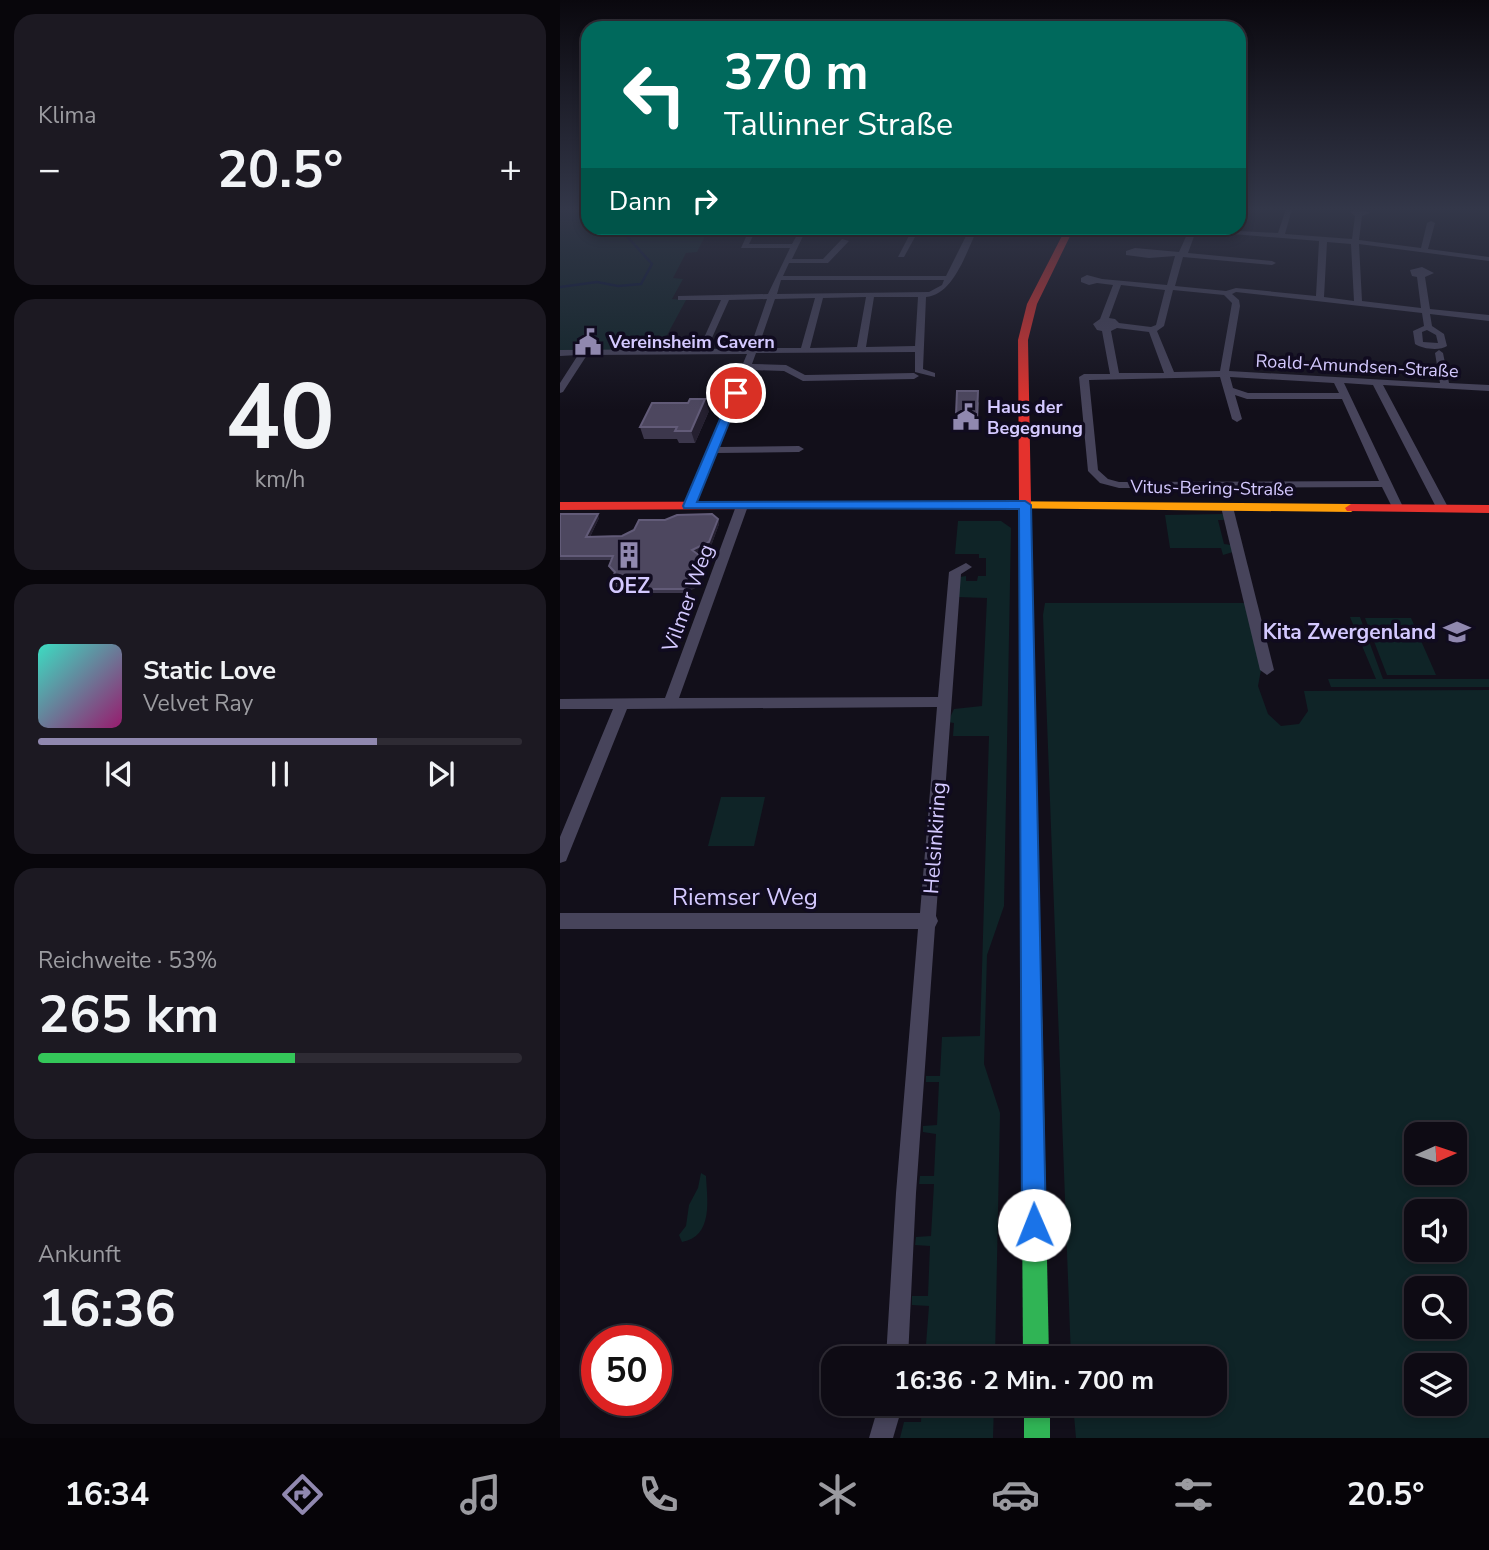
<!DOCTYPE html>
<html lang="de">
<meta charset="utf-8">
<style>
:root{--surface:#0e0b14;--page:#1c1922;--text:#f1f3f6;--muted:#9b9ba0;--line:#2e2b34;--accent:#9088af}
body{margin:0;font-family:"Nunito Sans",sans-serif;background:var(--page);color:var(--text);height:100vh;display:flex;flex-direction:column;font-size:26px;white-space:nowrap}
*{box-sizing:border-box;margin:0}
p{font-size:23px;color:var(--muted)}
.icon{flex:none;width:38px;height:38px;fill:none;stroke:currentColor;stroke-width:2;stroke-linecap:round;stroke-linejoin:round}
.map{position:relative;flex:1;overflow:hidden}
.drawer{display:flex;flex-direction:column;gap:14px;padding:14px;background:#08060b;width:560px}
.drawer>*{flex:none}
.banner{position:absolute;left:21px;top:21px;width:665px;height:214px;border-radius:21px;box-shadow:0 4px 10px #0003,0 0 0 2px var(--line);background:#00695c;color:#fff;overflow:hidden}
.needle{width:46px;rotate:87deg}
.tools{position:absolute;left:844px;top:1122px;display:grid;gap:14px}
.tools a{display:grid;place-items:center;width:63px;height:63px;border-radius:14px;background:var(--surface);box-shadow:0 4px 10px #0003,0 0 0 2px var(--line);font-size:35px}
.speed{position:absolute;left:21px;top:1325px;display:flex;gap:14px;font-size:35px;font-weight:700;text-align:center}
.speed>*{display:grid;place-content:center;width:91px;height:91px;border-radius:50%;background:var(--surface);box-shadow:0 4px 10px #0003,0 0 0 2px var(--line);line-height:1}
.speed .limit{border:10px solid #d22;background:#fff;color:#111}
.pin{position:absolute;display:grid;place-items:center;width:60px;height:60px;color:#fff;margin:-30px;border:4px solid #fff;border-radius:50%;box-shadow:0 2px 7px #0007}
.me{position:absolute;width:77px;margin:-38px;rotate:359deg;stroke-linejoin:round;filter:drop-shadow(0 0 5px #0008)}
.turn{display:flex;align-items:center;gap:24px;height:147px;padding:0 28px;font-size:32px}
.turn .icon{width:91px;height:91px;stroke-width:2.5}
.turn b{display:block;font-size:49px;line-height:60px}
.then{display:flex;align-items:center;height:66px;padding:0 28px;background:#0003;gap:14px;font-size:26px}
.big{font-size:52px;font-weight:700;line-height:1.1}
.drawer .widget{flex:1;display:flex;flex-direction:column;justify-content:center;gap:10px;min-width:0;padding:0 24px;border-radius:21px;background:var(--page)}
.drawer .dial{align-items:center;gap:0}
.dial b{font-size:91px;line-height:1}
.song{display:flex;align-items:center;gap:21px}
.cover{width:84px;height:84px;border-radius:10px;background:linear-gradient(135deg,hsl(170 70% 55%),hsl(320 70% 35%))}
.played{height:7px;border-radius:4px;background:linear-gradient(90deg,var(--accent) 70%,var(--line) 70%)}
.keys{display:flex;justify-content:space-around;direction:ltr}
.heat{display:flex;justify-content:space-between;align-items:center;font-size:38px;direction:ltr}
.charge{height:10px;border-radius:5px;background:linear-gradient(90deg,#34c759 53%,var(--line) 0)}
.trip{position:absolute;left:261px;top:1346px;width:406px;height:70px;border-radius:21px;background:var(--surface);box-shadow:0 4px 10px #0003,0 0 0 2px var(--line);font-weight:700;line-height:70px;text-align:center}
.tab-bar{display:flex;height:112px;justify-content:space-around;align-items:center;background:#060408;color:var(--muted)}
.tab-bar .icon{width:49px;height:49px}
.tab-bar .current{color:var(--accent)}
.tab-bar b{font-size:32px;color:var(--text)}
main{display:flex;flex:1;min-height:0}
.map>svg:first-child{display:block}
</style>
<main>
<section class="drawer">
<div class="widget"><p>Klima</p>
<div class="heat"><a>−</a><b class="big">20.5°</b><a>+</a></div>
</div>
<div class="widget dial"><b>40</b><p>km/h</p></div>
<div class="widget">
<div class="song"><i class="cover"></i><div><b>Static Love</b><p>Velvet Ray</p></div></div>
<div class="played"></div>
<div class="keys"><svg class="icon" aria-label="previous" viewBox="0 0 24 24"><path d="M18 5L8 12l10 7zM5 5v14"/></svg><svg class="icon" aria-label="pause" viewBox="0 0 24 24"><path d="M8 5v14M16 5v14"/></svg><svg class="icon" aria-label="next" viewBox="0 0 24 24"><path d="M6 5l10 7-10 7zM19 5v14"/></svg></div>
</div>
<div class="widget"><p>Reichweite · 53%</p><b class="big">265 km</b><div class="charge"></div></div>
<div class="widget"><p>Ankunft</p><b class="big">16:36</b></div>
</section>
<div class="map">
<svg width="929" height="1438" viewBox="0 0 929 1438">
<rect width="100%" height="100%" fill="#120f1a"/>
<!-- green -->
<g fill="#0f2427" fill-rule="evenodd">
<polygon points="0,209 28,209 28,228 149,228 137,252 126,253 113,278 123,279 112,299 126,300 99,350 81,350 82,346 55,346 52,350 0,350"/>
<polygon points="663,514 665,520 658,520 664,544 671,545 673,552 663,555 661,548 610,548 605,515"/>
<polygon points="398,521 441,521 451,528 444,906 427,955 424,1064 440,1113 435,1358 365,1358 369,1306 352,1305 352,1296 368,1296 370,1246 355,1245 356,1237 371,1236 374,1184 359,1184 360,1176 374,1176 376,1134 363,1132 363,1126 377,1125 379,1082 366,1082 366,1076 380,1076 382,1037 420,1036 429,736 393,736 394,723 388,722 394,709 422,706 427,598 398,597 400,577 406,576 406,581 417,581 418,576 426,576 426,558 419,558 419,554 395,554"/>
<path d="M 485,603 L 685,603 L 701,670 L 698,686 L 708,714 L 721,726 L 739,724 L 748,711 L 744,691 L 929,690 L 929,1438 L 516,1438 L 513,1404 L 654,1404 L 654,1358 L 511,1358 L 483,615 ZM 856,1134 L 894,1134 L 894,1172 L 856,1172 ZM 856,1211 L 894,1211 L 894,1250 L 856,1250 ZM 856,1288 L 894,1288 L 894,1326 L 856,1326 ZM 856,1365 L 894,1365 L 894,1404 L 856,1404 Z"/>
<polygon points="790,617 800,617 823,679 929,679 929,687 771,687 768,679 816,679"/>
<polygon points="805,618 851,618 876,675 827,675"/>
<polygon points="161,797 205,797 194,846 148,846"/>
<path d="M 141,1173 L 146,1176 C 147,1199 154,1236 122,1242 L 119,1235 L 126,1226 L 129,1205 L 138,1188 Z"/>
<polygon points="362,1404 434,1404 433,1438 340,1438 344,1422 361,1422"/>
</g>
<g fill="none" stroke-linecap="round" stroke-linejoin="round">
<!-- stream -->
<g stroke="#081539" stroke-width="2.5">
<polyline points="10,209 22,209"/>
<polyline points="0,287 37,282 58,286 81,284 92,264 64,233 64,228"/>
</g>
<!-- street -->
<g fill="#47445b" fill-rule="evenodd">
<path d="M 726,209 L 732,209 L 725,234 L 792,239 L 795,216 L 790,212 C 794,209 805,210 810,213 L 802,216 L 799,240 L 861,248 L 867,223 L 871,221 L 875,223 L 868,249 L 929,257 L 929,261 L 799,244 L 802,301 L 861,308 L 857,277 L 852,276 L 850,270 L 862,267 L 874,273 L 865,277 L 870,309 L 929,315 L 929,321 L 870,314 L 872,326 L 884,334 L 887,346 C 880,351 862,349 855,344 L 853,331 L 864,326 L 862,313 L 676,292 L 672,294 L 679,300 L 680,306 L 669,371 L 880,383 L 875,353 L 879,350 L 883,353 L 889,383 L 929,385 L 929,391 L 823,385 L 889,509 L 887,511 L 879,511 L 877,509 L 813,385 L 784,383 L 844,509 L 842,511 L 834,511 L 822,487 L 559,488 L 540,483 L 528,471 L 519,377 L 524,374 L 550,374 L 542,331 L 537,330 L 533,324 L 540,319 L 553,285 L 537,283 L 529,285 L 521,282 L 521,278 L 527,275 L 542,279 L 607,285 L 615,256 L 589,258 L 566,255 L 566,251 L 575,248 L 619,252 L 629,230 L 622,228 L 718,233 ZM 636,231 L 759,241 L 756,296 L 676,288 L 666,291 L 615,286 L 623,257 L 712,265 L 716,263 L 712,261 L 628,253 ZM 767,242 L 791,244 L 794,301 L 764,297 ZM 561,285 L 605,290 L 596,325 L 591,327 L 559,323 L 555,319 L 549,318 ZM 613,290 L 664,295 L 672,303 L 660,371 L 614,372 L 597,331 L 604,326 ZM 557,328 L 589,332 L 604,373 L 559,373 L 551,331 ZM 867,330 L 876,335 L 878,343 L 863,342 L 862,332 ZM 660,377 L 672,419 L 677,422 L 682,419 L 675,395 L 687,399 L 782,399 L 819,481 L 559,482 L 548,479 L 538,470 L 529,380 ZM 670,377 L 774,383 L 779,393 L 688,393 L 673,388 Z"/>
<path d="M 190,228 L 197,228 L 189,244 L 232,244 L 241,228 L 247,228 L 232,259 L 263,259 L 282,239 L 289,241 L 268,263 L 229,263 L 223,276 L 386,276 L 410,228 L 418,228 C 407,250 394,295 366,297 L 363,369 L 375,373 L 375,377 L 355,372 L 355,352 L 196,353 L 192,364 L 226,365 L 245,375 L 354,373 L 359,376 L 354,379 L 243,381 L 224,371 L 190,370 L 159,447 L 239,446 L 244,449 L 239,452 L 156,453 L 135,506 L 129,509 L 123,506 L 187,354 L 27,355 L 3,392 L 0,393 L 0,383 L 18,355 L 0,356 L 0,350 L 139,349 L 161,300 L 118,300 L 118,296 L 208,294 L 230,248 L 181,248 ZM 221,280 L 384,280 L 382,285 L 369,292 L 217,294 ZM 306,297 L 297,347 L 250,348 L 263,298 ZM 314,297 L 358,297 L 355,346 L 306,347 ZM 255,298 L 241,348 L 198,348 L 215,299 ZM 207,299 L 190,348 L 147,349 L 169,300 Z"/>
<polygon points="353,228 360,228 344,257 338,257"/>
<polygon points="182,503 188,506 119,698 378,697 389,572 406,563 412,567 401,574 376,916 378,921 375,927 356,1193 348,1358 326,1358 336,1193 358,929 0,929 0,913 360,913 377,707 67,709 8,856 6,861 0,863 0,837 53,709 0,709 0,699 105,698 176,506"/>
<polygon points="667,504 673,507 714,670 707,675 700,670 661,507"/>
<polygon points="319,1404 343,1404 333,1438 309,1438"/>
</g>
<!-- fast -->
<g fill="#30b455" fill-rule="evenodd">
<polygon points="472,1048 479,1052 483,1059 489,1358 463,1358 461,1059 465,1052"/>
<rect x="464" y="1404" width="26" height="34"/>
</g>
<!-- slow -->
<g fill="#ff9f0a" fill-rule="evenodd">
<polygon points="433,501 791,504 797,508 791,512 429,508 429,502"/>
<polygon points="467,659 474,664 483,1059 479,1066 472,1070 465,1066 461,1059 460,664"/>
</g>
<!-- jam -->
<g fill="#e5322d" fill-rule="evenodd">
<polygon points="506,228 514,228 477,304 468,340 474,664 467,669 460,664 458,340 467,304"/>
<polygon points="433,501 437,502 437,508 0,510 0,502"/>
<polygon points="791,504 929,505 929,513 787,511 785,508"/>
</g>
</g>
<!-- wall -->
<g fill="#3c374c">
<polygon points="419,402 418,427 396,427 396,415"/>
<polygon points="149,411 135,443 119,443 117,439 84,439 80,427"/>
<polygon points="0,514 39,518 30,537 62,536 158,519 159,524 151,546 136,553 144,559 145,563 137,587 125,593 87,593 81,587 53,587 51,583 55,574 51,570 49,566 51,560 0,560"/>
</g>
<!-- shaded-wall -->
<g fill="#252030">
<polygon points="145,399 149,411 135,443 131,431"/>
<polygon points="38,514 39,518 28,541 26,537"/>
<polygon points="158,519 159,524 151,546 134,554 132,550"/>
<polygon points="144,559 145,563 137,587 125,593 123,589"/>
</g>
<!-- building -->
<g fill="#4d475f" stroke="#625b78" stroke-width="2">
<polygon points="397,391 418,391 417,415 396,415"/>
<polygon points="130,399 145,399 131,431 115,431 117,427 80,427 92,403 128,403"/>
<polygon points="0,514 38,514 26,537 62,536 74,530 79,520 105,520 117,515 152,514 158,519 149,542 132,550 144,559 135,583 123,589 86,589 79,583 51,583 55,572 49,566 53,556 0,556"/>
</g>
<!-- sky -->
<linearGradient id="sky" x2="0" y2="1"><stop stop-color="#0a080e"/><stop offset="0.51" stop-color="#333749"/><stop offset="1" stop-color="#333749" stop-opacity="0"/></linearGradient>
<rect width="929" height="410" fill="url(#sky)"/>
<!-- route -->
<polygon fill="#1a73e8" stroke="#114b97" stroke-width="2" points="172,391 181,393 137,502 465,501 471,505 486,1225 483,1233 474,1237 466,1233 462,1225 459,509 124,508 123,506"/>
<!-- icons -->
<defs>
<symbol id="civic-bare" viewBox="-9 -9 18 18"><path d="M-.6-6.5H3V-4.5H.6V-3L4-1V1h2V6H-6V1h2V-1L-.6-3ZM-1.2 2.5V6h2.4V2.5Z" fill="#9088af" stroke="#100b1f" stroke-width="2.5" paint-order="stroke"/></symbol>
<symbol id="building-bare" viewBox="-9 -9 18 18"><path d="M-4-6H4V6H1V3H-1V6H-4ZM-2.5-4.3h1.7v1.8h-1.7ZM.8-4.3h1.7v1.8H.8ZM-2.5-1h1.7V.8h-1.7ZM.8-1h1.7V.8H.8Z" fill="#9088af" stroke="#100b1f" stroke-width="2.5" paint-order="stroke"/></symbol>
<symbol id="school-bare" viewBox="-9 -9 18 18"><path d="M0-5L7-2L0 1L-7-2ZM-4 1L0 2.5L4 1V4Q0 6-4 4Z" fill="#9088af" stroke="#100b1f" stroke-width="2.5" paint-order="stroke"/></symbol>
</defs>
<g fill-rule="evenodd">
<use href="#civic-bare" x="9" y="323" width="38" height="38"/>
<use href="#civic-bare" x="387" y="398" width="38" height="38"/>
<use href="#building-bare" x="50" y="536" width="38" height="38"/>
<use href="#school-bare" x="878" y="613" width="38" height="38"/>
</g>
<g text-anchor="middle" stroke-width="7" stroke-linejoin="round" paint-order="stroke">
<!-- far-poi labels -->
<g font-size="18" font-weight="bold" fill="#d4c9ff" stroke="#100b1f" text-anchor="start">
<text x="49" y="348">Vereinsheim Cavern</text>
<text x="427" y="413">Haus der<tspan x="427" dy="21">Begegnung</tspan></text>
</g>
<!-- far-street labels -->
<g font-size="18" fill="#d4c9ff" stroke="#100b1f">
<text transform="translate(797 366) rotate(3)" y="6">Roald-Amundsen-Straße</text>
<text transform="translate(652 488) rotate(1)" y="6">Vitus-Bering-Straße</text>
</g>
<!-- poi labels -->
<g font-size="21" font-weight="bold" fill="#d4c9ff" stroke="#100b1f">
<text x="69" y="593">OEZ</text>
<text x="876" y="639" text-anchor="end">Kita Zwergenland</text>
</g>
<!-- street labels -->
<g font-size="21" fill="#d4c9ff" stroke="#100b1f">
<text transform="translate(128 598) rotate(-70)" y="7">Vilmer Weg</text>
<text transform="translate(375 838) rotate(-86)" y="7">Helsinkiring</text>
</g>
<!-- near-street labels -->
<g font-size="24" fill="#d4c9ff" stroke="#100b1f">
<text x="185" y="905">Riemser Weg</text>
</g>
</g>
</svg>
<div class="tools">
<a><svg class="needle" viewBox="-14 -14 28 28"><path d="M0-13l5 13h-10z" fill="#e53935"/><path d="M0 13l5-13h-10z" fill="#9b9ba0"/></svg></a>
<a><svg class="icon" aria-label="sound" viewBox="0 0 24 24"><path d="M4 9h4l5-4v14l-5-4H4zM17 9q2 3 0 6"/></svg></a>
<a><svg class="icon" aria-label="search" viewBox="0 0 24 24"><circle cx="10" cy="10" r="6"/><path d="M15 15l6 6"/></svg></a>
<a><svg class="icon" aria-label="layers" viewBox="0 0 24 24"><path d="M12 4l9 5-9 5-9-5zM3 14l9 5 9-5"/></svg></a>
</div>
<div class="speed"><div class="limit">50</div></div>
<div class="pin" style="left:176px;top:393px;background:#d93025"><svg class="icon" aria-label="arrive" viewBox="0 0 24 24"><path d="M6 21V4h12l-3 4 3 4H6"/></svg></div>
<svg class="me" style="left:474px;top:1225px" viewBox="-20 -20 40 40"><circle r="19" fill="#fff"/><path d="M0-13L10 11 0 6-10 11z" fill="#1a73e8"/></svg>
<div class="trip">16:36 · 2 Min. · 700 m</div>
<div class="banner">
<div class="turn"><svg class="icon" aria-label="left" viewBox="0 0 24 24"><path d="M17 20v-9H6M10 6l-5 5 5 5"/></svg><div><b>370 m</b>Tallinner Straße</div></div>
<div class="then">Dann<svg class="icon" aria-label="right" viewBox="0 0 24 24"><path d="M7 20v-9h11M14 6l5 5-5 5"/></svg></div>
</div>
</div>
</main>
<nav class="tab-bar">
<b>16:34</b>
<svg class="icon current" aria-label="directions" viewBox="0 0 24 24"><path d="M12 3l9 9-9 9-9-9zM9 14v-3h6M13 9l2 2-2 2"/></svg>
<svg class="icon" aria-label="music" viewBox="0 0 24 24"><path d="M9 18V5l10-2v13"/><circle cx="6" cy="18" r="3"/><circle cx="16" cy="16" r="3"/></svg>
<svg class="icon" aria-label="phone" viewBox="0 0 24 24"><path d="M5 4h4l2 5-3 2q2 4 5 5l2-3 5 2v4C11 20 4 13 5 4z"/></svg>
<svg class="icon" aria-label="climate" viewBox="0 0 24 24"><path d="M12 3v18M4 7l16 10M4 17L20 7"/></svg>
<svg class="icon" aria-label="car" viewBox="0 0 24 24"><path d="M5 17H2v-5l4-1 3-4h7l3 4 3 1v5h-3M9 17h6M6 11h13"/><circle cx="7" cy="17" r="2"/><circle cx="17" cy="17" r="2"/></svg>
<svg class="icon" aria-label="filters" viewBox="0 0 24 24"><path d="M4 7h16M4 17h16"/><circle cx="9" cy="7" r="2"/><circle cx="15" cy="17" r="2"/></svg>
<b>20.5°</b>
</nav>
